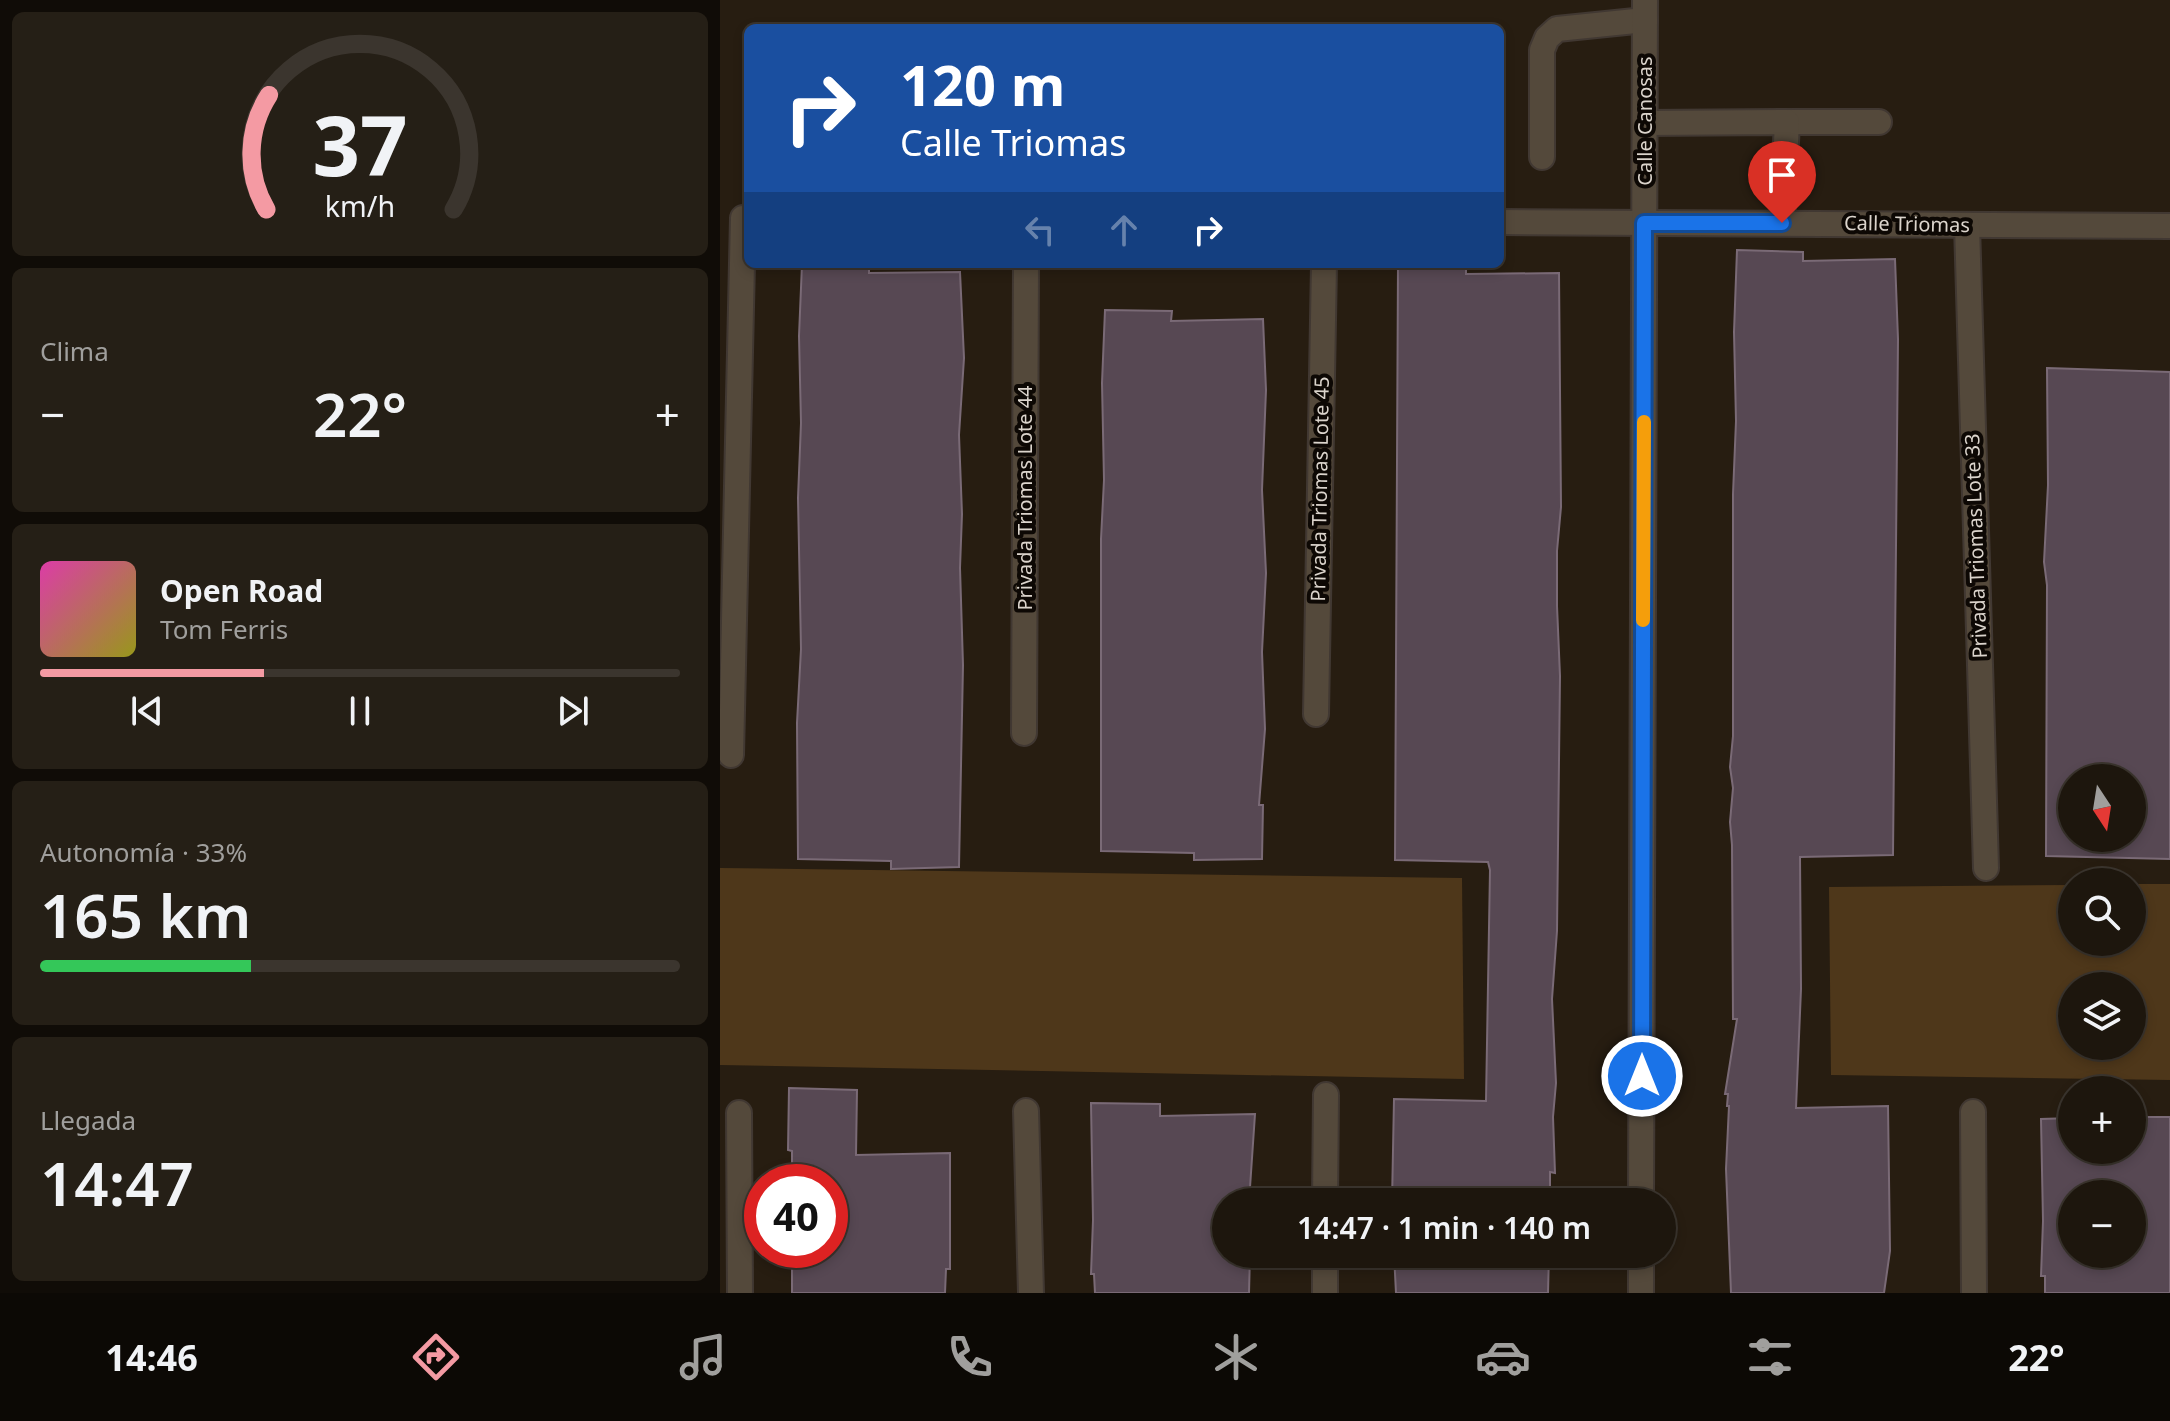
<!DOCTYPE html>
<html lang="es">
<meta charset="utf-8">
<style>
:root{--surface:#1d160d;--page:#251f16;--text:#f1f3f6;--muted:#a09f9d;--line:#3b352e;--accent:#f49aa3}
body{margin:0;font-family:"Noto Sans",sans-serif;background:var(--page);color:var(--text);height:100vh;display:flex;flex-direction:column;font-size:30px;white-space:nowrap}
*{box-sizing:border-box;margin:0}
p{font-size:26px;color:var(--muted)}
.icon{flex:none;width:44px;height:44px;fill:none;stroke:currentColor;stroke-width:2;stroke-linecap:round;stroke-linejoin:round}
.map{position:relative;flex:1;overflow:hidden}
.sheet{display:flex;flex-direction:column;gap:12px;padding:12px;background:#100c07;width:720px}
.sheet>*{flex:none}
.hud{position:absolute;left:24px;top:24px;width:760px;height:244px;border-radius:12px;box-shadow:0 4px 12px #0003,0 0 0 2px var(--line);background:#1a4fa0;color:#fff;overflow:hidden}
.needle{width:52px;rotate:168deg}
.fabs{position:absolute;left:1338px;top:764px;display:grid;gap:16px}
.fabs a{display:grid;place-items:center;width:88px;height:88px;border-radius:50%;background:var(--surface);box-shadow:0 4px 12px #0003,0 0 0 2px var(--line);font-size:40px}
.speed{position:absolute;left:24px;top:1164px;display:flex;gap:16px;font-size:40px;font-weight:700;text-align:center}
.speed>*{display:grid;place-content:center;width:104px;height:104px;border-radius:50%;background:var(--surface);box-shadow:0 4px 12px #0003,0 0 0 2px var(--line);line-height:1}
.speed .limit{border:12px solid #d22;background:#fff;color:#111}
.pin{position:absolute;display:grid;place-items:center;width:68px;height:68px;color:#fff;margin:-82px -34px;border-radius:50% 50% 50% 0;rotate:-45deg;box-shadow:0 0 8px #0007}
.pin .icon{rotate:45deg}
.me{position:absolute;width:88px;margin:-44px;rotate:0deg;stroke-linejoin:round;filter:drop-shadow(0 0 6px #0008)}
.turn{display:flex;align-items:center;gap:28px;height:168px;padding:0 24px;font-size:36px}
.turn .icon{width:104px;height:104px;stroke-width:2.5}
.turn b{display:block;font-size:56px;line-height:68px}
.lanes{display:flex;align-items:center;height:76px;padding:0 24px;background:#0003;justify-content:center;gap:40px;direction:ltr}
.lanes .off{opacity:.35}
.big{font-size:60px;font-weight:600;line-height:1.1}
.sheet .tile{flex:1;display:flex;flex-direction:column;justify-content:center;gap:12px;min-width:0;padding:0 28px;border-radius:12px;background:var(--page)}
.sheet .dial{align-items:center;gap:0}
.dial svg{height:208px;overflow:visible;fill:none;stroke:var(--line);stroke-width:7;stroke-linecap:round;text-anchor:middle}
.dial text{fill:var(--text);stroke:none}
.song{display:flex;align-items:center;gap:24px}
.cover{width:96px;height:96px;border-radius:12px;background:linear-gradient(135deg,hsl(320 70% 55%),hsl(60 70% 35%))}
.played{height:8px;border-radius:4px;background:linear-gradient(90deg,var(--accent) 35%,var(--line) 35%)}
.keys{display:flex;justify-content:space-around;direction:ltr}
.heat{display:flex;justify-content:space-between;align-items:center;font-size:44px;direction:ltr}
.charge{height:12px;border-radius:6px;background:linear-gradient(90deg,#34c759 33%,var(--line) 0)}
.trip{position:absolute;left:492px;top:1188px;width:464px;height:80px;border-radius:40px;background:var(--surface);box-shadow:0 4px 12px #0003,0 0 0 2px var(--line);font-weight:600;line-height:80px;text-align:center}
.tabs{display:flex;height:128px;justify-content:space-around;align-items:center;background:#0c0905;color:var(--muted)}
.tabs .icon{width:56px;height:56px}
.tabs .current{color:var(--accent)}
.tabs b{font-size:36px;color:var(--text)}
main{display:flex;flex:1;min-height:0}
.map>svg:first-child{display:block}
</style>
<main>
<section class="sheet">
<div class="tile dial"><svg viewBox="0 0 100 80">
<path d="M14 69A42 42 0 1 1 86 69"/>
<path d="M14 69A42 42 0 0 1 15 25" stroke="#f49aa3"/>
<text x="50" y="56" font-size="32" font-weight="700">37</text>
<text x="50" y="72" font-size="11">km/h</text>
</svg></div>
<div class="tile"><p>Clima</p>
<div class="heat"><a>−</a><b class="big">22°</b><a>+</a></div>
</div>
<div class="tile">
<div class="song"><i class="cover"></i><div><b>Open Road</b><p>Tom Ferris</p></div></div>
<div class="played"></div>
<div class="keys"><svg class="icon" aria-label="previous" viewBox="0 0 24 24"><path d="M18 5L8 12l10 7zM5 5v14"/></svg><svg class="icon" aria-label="pause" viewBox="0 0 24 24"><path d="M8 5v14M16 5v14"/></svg><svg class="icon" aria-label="next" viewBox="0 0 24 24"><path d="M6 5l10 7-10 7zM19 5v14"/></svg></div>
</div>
<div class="tile"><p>Autonomía · 33%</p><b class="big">165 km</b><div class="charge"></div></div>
<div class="tile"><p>Llegada</p><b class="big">14:47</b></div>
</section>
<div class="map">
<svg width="1450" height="1293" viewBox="0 0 1450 1293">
<rect width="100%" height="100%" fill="#271d11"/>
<!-- green -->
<g fill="#4e371a" fill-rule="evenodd">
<polygon points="0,868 742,878 744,1079 0,1065"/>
<path d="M 1412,884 L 1450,884 L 1450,1080 L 1111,1075 L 1109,887 L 1352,885 L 1352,942 L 1412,942 ZM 1352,986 L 1412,986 L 1412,1046 L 1352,1046 Z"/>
</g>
<!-- building -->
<g fill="#574853" stroke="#7a6a76" stroke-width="2" fill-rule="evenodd">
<polygon points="1017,250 1083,252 1083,261 1175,259 1178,339 1173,855 1080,857 1081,989 1076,1108 1168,1106 1170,1251 1164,1293 1011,1293 1006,1169 1009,1106 1007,1106 1008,1094 1005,1094 1017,1019 1013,1019 1012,845 1010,822 1013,788 1010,767 1013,736 1013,494 1016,421 1014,332"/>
<polygon points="82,264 149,264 149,273 240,272 244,358 239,435 242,514 240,568 243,665 239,867 171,869 171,861 78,859 77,723 81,649 78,498 81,423 79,336"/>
<polygon points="678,264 746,265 746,274 839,273 841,507 837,551 837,606 840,676 837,931 832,999 836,1083 833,1117 835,1173 830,1172 830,1202 672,1202 674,1099 766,1101 770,870 768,862 675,860"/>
<polygon points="385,310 452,311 451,321 543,319 546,390 542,490 546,573 542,652 545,729 539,805 543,805 542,859 474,860 474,853 381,851 381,539 384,480 382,383"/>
<path d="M 1327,368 L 1450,372 L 1450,859 L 1326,856 L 1327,585 L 1324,562 L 1328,485 ZM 1352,778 L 1412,778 L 1412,838 L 1352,838 Z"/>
<polygon points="69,1088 137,1090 136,1155 230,1153 230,1269 226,1269 225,1293 72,1293 72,1250 110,1250 110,1182 72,1182 72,1151 68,1150"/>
<polygon points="371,1103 440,1104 440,1116 535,1114 529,1202 506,1202 506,1254 530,1254 529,1293 375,1293 374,1274 371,1274 373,1220"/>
<path d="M 1412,1117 L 1450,1117 L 1450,1293 L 1325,1293 L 1325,1276 L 1321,1276 L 1323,1221 L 1321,1119 L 1352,1118 L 1352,1150 L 1412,1150 ZM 1352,1194 L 1412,1194 L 1412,1254 L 1352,1254 Z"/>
<polygon points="674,1254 829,1254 828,1293 676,1293"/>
</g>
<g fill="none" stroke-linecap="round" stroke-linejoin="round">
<defs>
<g id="minor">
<polyline points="1067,122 1159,122"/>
<polyline points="925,123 1067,122 1062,223"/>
<polyline points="822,157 822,50 827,38 837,29 925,20"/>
<polyline points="780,222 1450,226"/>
<polyline points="1247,225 1266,868"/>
<polyline points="596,714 604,264"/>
<polyline points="304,733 306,264"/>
<polyline points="11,755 23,218"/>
<polyline points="306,1111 311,1293"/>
<polyline points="1253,1112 1254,1293"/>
<polyline points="19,1113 20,1293"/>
<polyline points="605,1202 606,1095"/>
<polyline points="921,1202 925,0"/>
<polyline points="605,1293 605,1254"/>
<polyline points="921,1293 921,1254"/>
</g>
</defs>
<!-- minor casing -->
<use href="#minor" stroke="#413832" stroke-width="28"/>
<!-- minor -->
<use href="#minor" stroke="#54493b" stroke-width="24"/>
</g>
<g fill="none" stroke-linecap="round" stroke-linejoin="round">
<defs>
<polyline id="route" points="922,1076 924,223 1062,223"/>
</defs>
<!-- route casing -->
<use href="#route" stroke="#114b97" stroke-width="20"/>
<!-- route -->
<use href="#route" stroke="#1a73e8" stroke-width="14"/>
<!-- slow -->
<polyline stroke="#f59e0b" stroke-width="14" points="923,620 924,422"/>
</g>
<g text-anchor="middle" stroke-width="8" stroke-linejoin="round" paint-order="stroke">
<!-- street labels -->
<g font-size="20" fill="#dbd4cc" stroke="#0d0804">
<text transform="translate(925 121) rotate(-90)" y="7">Calle Canosas</text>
<text transform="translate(1187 224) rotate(1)" y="7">Calle Triomas</text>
<text transform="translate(600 489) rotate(-89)" y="7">Privada Triomas Lote 45</text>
<text transform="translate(305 498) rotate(-90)" y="7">Privada Triomas Lote 44</text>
<text transform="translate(1256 546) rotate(-92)" y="7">Privada Triomas Lote 33</text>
</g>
</g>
</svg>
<div class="fabs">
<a><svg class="needle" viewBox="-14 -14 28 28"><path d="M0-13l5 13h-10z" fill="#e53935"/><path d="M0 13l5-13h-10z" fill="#a09f9d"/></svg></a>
<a><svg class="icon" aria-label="search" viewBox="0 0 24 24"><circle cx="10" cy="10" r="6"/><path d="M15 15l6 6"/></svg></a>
<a><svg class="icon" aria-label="layers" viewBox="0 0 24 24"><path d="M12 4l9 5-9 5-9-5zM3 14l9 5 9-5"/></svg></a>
<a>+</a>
<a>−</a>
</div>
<div class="speed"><div class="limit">40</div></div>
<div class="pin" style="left:1062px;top:223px;background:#d93025"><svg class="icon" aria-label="arrive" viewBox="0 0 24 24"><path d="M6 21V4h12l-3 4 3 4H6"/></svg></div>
<svg class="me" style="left:922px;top:1076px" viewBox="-20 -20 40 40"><circle r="17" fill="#1a73e8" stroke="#fff" stroke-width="3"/><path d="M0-11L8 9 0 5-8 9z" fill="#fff"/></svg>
<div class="trip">14:47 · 1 min · 140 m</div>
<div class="hud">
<div class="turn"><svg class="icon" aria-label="right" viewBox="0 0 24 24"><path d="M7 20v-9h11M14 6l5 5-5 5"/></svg><div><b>120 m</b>Calle Triomas</div></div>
<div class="lanes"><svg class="icon off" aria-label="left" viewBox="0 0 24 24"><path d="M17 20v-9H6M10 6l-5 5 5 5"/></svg><svg class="icon off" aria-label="ahead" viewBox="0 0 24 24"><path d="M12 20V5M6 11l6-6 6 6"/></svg><svg class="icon" aria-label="right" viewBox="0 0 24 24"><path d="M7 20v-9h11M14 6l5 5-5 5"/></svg></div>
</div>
</div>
</main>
<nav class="tabs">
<b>14:46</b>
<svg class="icon current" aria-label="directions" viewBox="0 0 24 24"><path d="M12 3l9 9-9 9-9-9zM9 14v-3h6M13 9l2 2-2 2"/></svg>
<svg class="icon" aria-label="music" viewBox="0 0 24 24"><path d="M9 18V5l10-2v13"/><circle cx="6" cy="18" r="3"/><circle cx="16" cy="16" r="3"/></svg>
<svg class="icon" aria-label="phone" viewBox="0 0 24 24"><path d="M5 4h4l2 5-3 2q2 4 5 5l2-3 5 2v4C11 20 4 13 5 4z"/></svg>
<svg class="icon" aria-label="climate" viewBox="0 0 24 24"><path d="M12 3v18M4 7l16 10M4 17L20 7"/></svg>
<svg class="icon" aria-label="car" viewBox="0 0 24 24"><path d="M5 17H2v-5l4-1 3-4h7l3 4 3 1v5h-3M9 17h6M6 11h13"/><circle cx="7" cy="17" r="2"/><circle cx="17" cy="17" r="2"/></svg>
<svg class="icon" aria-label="filters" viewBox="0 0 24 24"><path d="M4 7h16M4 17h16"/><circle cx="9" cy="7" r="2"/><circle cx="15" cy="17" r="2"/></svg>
<b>22°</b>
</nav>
